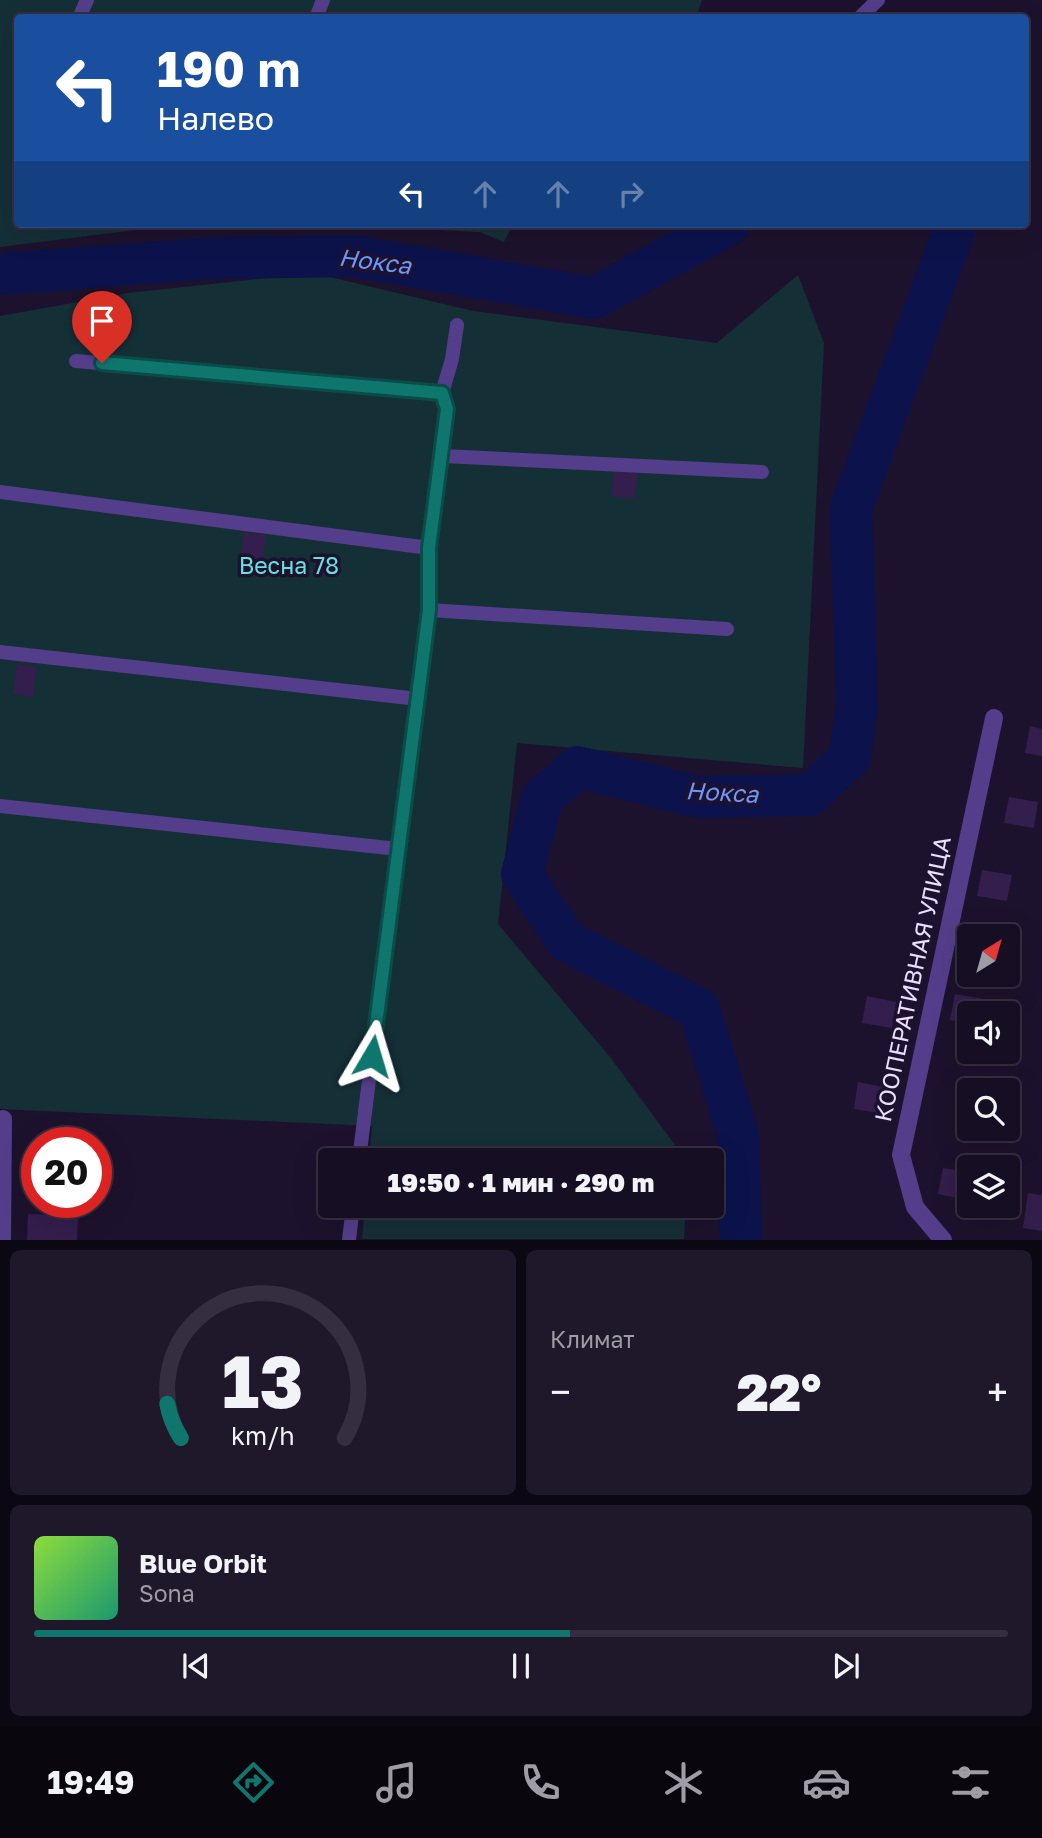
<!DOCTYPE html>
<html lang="ru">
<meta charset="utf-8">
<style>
:root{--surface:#160e22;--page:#1f172a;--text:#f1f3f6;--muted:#9e9ca5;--line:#352e40;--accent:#0f766e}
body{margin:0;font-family:"Golos Text",sans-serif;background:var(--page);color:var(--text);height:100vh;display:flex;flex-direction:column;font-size:26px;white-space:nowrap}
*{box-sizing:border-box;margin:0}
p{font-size:23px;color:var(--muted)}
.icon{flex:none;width:38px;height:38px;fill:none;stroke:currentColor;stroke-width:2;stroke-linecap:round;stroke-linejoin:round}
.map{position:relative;height:1240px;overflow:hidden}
.side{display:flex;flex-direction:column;gap:10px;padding:10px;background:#0c0813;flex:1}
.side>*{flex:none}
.top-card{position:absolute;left:14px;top:14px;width:1015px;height:214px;border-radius:7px;box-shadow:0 7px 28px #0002,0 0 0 2px var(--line);background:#1a4fa0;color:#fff;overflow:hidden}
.needle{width:46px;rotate:37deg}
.controls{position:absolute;left:957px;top:924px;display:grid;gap:14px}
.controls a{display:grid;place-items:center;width:63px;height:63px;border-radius:7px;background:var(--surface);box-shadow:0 7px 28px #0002,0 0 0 2px var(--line);font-size:35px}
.speed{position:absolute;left:21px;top:1127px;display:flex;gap:14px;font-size:35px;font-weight:700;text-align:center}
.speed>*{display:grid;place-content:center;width:91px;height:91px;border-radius:50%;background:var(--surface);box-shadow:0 7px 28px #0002,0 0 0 2px var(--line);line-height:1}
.speed .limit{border:10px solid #d22;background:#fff;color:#111}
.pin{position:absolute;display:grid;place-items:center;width:60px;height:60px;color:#fff;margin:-72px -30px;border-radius:50% 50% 50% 0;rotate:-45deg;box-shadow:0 0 7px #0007}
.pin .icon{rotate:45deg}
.me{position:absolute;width:77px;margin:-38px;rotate:7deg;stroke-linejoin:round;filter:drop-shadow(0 0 5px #0008)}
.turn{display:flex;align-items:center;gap:24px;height:147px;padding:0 28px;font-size:32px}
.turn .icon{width:91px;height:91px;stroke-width:2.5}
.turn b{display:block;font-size:49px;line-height:60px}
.lanes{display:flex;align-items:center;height:66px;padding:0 28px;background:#0003;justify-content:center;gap:35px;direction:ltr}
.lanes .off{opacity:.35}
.big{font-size:52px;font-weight:800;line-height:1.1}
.side .widget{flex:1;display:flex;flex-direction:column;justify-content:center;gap:10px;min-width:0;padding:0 24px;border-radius:10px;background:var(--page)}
.side .dial{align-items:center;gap:0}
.dial svg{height:182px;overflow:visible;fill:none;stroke:var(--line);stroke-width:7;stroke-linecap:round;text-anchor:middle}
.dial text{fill:var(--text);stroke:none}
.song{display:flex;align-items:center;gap:21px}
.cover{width:84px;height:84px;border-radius:10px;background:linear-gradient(135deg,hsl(90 70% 55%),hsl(160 70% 35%))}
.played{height:7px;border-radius:4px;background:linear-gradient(90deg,var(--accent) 55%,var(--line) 55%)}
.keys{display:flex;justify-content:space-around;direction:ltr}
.heat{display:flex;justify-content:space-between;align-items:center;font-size:38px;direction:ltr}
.side .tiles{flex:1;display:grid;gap:10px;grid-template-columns:1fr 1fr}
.widget:last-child{grid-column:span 2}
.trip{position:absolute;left:318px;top:1148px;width:406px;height:70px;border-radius:7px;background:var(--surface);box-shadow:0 7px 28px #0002,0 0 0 2px var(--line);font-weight:800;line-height:70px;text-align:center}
.tabs{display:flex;height:112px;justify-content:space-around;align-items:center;background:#09060e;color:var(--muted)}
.tabs .icon{width:49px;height:49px}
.tabs .active{color:var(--accent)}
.tabs b{font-size:32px;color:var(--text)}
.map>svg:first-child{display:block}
</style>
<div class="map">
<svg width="1042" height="1240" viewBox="0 0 1042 1240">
<rect width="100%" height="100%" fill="#1d122d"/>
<!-- green -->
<g fill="#152f37">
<polygon points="0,0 702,0 696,18 18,18 18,224 183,224 0,247"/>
<polygon points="318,224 513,224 504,242 479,232"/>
<polygon points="313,273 473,311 717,343 798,275 824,343 803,768 517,743 498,924 610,1057 686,1160 369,1160 372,1126 0,1109 0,316 128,293"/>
<polygon points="365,1206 686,1206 684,1239 362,1239"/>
</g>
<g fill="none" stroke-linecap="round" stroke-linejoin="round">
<!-- river -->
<g stroke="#0c134c" stroke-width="42">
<polyline points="0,274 216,258 354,256 594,298 729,224"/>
<polyline points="741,1240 738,1135 699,1009 566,941 522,874 542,798 578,767 698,797 810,795 850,757 857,705 851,508 955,228 950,224"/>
</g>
</g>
<!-- building -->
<g fill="#341e4d">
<polygon points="614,470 638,473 634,499 611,496"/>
<polygon points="244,532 266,535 262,565 240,561"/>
<polygon points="17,664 37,667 33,697 13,694"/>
<polygon points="1030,726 1042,729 1042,756 1025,753"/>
<polygon points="1009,797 1038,802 1034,828 1004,823"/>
<polygon points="982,870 1012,875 1007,901 977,896"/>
<polygon points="972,924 1001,929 1000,936 969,936"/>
<polygon points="955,994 984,999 982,1013 970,1013 970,1023 950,1020"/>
<polygon points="867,996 896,1002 892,1028 862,1023"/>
<polygon points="858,1082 888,1088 883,1114 854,1109"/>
<polygon points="943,1168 970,1173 968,1200 938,1194"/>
<polygon points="1028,1193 1042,1195 1042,1231 1023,1228"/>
<polygon points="28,1214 78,1216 77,1240 27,1240"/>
</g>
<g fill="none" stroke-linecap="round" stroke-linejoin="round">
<!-- service -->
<g stroke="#543e8b" stroke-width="14">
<polyline points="79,18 87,0"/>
<polyline points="316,18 323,0"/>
<polyline points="859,18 878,0"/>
<polyline points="76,361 442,393"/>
<polyline points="443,456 762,472"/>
<polyline points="0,492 429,548"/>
<polyline points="429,610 727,629"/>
<polyline points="0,652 418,699"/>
<polyline points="0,806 398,849 429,610 429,548 447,409 442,393 452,359 457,325"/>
<polyline points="359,1160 398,849"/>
<polyline points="349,1240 353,1206"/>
</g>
<!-- minor -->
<g stroke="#543e8b" stroke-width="18">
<polyline points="2,1240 3,1119"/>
<polyline points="943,1240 915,1207 901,1155 994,718"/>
</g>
</g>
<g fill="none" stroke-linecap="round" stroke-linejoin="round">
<defs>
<polyline id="route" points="102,363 442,393 447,409 429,548 429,610 372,1056"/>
</defs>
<!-- route casing -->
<use href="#route" stroke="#0a4d48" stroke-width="18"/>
<!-- route -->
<use href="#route" stroke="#0f766e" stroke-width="12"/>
</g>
<g text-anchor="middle" stroke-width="7" stroke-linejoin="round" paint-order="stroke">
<!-- park labels -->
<g font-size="23" fill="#68e0e1" stroke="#1d122d">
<text x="289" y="574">Весна 78</text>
</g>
<!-- street labels -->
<g font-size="23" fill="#eadeff" stroke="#1d122d">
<text transform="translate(913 979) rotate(-78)" y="8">КООПЕРАТИВНАЯ УЛИЦА</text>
</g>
<!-- water labels -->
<g font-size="24" font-style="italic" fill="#6d96fe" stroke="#1d122d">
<text transform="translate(375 262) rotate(7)" y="8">Нокса</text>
<text transform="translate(722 793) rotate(3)" y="8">Нокса</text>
</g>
</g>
</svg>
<div class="controls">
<a><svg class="needle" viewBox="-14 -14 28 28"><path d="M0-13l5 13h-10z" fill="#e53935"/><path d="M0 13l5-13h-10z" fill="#9e9ca5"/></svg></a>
<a><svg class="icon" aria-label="sound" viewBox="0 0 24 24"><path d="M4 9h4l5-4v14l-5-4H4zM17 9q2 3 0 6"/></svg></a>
<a><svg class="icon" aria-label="search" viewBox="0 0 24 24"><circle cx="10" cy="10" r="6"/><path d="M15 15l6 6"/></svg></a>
<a><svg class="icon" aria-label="layers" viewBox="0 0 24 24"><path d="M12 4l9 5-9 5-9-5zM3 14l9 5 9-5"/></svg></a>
</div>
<div class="speed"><div class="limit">20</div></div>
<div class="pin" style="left:102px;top:363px;background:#d93025"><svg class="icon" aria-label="arrive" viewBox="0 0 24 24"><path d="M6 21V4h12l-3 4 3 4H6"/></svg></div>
<svg class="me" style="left:372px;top:1056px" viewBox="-20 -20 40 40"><path d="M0-17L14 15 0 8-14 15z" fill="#0f766e" stroke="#fff" stroke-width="4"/></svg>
<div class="trip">19:50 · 1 мин · 290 m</div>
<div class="top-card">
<div class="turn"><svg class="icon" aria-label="left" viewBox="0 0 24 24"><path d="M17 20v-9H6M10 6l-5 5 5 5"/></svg><div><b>190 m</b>Налево</div></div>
<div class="lanes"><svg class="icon" aria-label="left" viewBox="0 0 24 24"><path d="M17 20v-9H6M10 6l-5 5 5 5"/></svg><svg class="icon off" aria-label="ahead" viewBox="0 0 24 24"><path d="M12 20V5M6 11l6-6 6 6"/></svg><svg class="icon off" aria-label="ahead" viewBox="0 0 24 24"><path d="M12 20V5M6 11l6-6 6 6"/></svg><svg class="icon off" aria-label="right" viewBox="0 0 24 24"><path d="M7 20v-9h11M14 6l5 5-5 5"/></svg></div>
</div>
</div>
<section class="side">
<div class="tiles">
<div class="widget dial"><svg viewBox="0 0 100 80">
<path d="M14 69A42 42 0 1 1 86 69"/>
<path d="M14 69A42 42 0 0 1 8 54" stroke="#0f766e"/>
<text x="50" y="56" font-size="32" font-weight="700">13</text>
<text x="50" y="72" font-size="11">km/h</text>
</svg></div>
<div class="widget"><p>Климат</p>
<div class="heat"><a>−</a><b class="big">22°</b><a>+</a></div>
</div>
<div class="widget">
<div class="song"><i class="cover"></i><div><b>Blue Orbit</b><p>Sona</p></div></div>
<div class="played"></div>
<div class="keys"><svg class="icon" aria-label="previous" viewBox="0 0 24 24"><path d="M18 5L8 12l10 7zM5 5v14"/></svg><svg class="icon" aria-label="pause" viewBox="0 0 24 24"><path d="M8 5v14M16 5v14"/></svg><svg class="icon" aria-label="next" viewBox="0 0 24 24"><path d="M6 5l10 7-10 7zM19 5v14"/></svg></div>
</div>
</div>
</section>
<nav class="tabs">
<b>19:49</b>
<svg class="icon active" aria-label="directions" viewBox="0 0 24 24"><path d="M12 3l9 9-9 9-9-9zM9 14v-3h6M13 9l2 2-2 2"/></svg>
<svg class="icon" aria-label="music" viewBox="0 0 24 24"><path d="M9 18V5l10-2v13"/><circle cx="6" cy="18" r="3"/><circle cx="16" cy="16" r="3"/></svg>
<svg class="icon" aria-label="phone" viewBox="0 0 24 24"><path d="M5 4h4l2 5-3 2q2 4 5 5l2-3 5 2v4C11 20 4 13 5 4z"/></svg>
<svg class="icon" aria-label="climate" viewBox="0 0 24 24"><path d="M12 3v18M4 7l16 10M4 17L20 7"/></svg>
<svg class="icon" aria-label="car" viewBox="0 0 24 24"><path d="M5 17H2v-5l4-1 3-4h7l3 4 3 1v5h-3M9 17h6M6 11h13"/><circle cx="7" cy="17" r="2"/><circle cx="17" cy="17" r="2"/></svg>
<svg class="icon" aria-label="filters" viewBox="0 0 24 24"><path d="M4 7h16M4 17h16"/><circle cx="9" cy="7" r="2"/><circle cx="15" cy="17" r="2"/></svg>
</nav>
